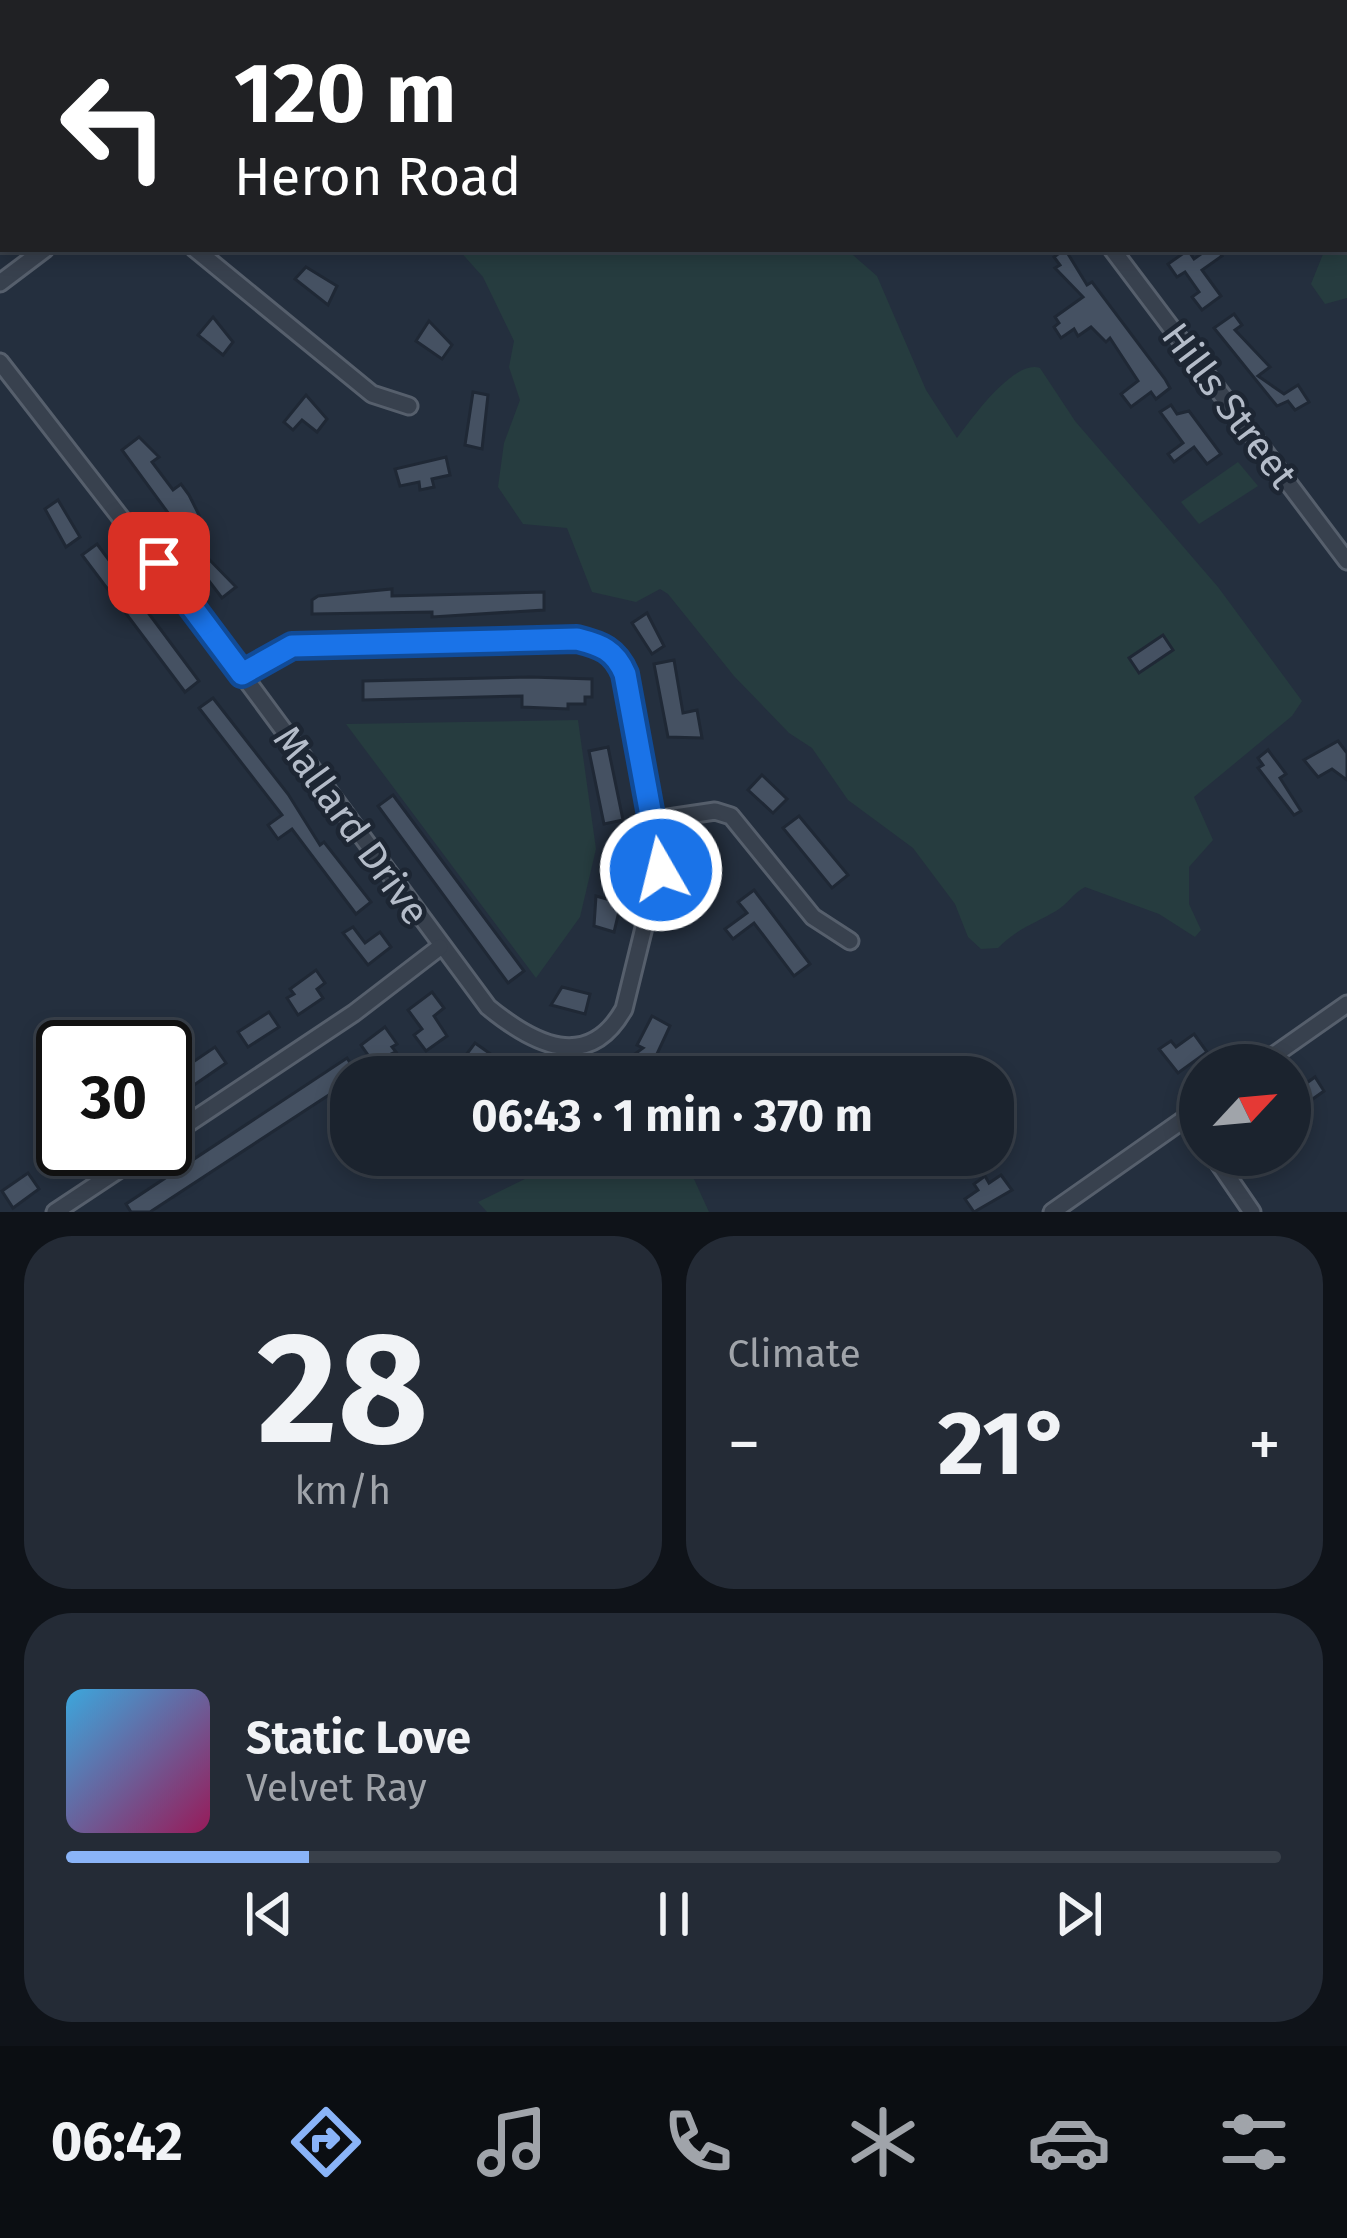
<!DOCTYPE html>
<meta charset="utf-8">
<style>
:root{--surface:#1b232e;--page:#242b36;--text:#f1f3f6;--muted:#a0a4aa;--line:#39404a;--accent:#8ab4f8}
body{margin:0;font-family:"Fira Sans",sans-serif;background:var(--page);color:var(--text);height:100vh;display:flex;flex-direction:column;font-size:45px;white-space:nowrap}
*{box-sizing:border-box;margin:0}
p{font-size:39px;color:var(--muted)}
.icon{flex:none;width:66px;height:66px;fill:none;stroke:currentColor;stroke-width:2;stroke-linecap:round;stroke-linejoin:round}
.map{position:relative;height:1212px;overflow:hidden}
.sheet{display:flex;flex-direction:column;gap:24px;padding:24px;background:#0f1319;flex:1}
.sheet>*{flex:none}
.top-card{position:absolute;left:0px;top:0px;width:1347px;height:252px;box-shadow:0 6px 18px #0003,0 0 0 3px var(--line);background:#202124;color:#fff;overflow:hidden}
.needle{width:78px;rotate:64deg}
.controls{position:absolute;left:1179px;top:1044px;display:grid;gap:24px}
.controls a{display:grid;place-items:center;width:132px;height:132px;border-radius:50%;background:var(--surface);box-shadow:0 6px 18px #0003,0 0 0 3px var(--line);font-size:60px}
.speed{position:absolute;left:36px;top:1020px;display:flex;gap:24px;font-size:60px;font-weight:700;text-align:center}
.speed>*{display:grid;place-content:center;width:156px;height:156px;border-radius:50%;background:var(--surface);box-shadow:0 6px 18px #0003,0 0 0 3px var(--line);line-height:1}
.speed .limit{border:6px solid #111;border-radius:18px;background:#fff;color:#111}
.pin{position:absolute;display:grid;place-items:center;width:102px;height:102px;color:#fff;margin:-51px;border-radius:24px;box-shadow:0 6px 18px #0006}
.me{position:absolute;width:132px;margin:-66px;rotate:352deg;stroke-linejoin:round;filter:drop-shadow(0 0 9px #0008)}
.turn{display:flex;align-items:center;gap:42px;height:252px;padding:0 36px;font-size:54px}
.turn .icon{width:156px;height:156px;stroke-width:2.5}
.turn b{display:block;font-size:84px;line-height:102px}
.big{font-size:90px;font-weight:700;line-height:1.1}
.sheet .card{flex:1;display:flex;flex-direction:column;justify-content:center;gap:18px;min-width:0;padding:0 42px;border-radius:48px;background:var(--page)}
.sheet .dial{align-items:center;gap:0}
.dial b{font-size:156px;line-height:1}
.song{display:flex;align-items:center;gap:36px}
.cover{width:144px;height:144px;border-radius:18px;background:linear-gradient(135deg,hsl(200 70% 55%),hsl(330 70% 35%))}
.played{height:12px;border-radius:6px;background:linear-gradient(90deg,var(--accent) 20%,var(--line) 20%)}
.keys{display:flex;justify-content:space-around;direction:ltr}
.heat{display:flex;justify-content:space-between;align-items:center;font-size:66px;direction:ltr}
.sheet .tiles{flex:1;display:grid;gap:24px;grid-template-columns:1fr 1fr}
.card:last-child{grid-column:span 2}
.trip{position:absolute;left:330px;top:1056px;width:684px;height:120px;border-radius:48px;background:var(--surface);box-shadow:0 6px 18px #0003,0 0 0 3px var(--line);font-weight:700;line-height:120px;text-align:center}
.tabs{display:flex;height:192px;justify-content:space-around;align-items:center;background:#0b0e12;color:var(--muted)}
.tabs .icon{width:84px;height:84px}
.tabs .current{color:var(--accent)}
.tabs b{font-size:54px;color:var(--text)}
.map>svg:first-child{display:block}
</style>
<div class="map">
<svg width="1347" height="1212" viewBox="0 0 1347 1212">
<rect width="100%" height="100%" fill="#242f3e"/>
<!-- green -->
<g fill="#263c3f">
<polygon points="1079,0 1347,0 1347,298 1325,304 1311,284 1325,249 1344,249 1344,3"/>
<path d="M 458,249 L 846,249 L 877,276 L 926,390 L 957,438 C 972,418 1014,359 1040,368 L 1075,421 L 1218,587 L 1302,701 L 1292,716 L 1194,797 L 1213,840 L 1189,867 L 1189,904 L 1201,930 L 1195,937 L 1159,914 L 1085,887 C 1072,894 1068,904 1056,911 C 1034,924 1016,929 998,948 L 981,949 L 968,937 L 955,904 L 913,848 L 848,800 L 812,748 L 789,733 L 734,676 L 668,594 L 660,589 L 636,602 L 592,592 L 567,528 L 523,524 L 498,487 L 504,443 L 520,400 L 509,367 L 514,341 L 483,277 Z"/>
<polygon points="1238,462 1258,486 1199,524 1181,502"/>
<polygon points="578,720 596,849 580,917 536,978 346,724"/>
<polygon points="574,1155 683,1155 709,1212 487,1212 478,1202"/>
</g>
<g fill="none" stroke-linecap="round" stroke-linejoin="round">
<!-- stream -->
<polyline stroke="#394c67" stroke-width="4.5" points="219,3 221,0"/>
</g>
<!-- building -->
<g fill="#455162" stroke="#1f2835" stroke-width="3">
<polygon points="1065,249 1087,285 1092,282 1165,379 1170,388 1156,399 1151,392 1131,407 1121,394 1138,381 1110,338 1106,342 1091,327 1078,336 1074,329 1061,338 1054,327 1059,323 1055,317 1083,297 1055,268 1060,265 1054,257"/>
<polygon points="1208,249 1217,249 1222,256 1202,270 1221,296 1202,310 1192,297 1199,292 1185,272 1177,277 1168,264 1188,250 1194,259"/>
<polygon points="306,267 337,286 328,305 295,279"/>
<polygon points="1234,314 1242,325 1235,330 1270,367 1258,376 1284,394 1298,385 1309,402 1295,410 1288,401 1277,406 1214,328"/>
<polygon points="213,317 233,342 223,355 198,335"/>
<polygon points="429,321 452,345 442,359 416,341"/>
<polygon points="473,392 488,395 482,449 465,445"/>
<polygon points="306,395 327,419 317,432 302,420 293,430 284,422"/>
<polygon points="1171,405 1177,414 1189,411 1221,454 1207,464 1194,447 1174,462 1168,454 1183,443 1160,412"/>
<polygon points="139,437 159,457 152,462 173,490 181,484 189,495 199,515 188,523 207,547 202,552 236,587 222,598 170,530 177,525 122,450"/>
<polygon points="446,457 450,475 432,479 434,487 420,490 419,482 400,486 395,469"/>
<polygon points="58,500 80,537 66,547 45,509"/>
<polygon points="97,544 199,681 185,692 82,555"/>
<polygon points="392,589 392,596 544,592 544,610 432,617 432,612 312,614 312,600 318,596"/>
<polygon points="647,613 664,646 652,654 632,623"/>
<polygon points="1163,635 1173,650 1139,673 1129,658"/>
<polygon points="674,660 683,713 697,710 702,738 668,737 654,664"/>
<polygon points="530,677 592,679 592,697 585,697 585,704 568,704 568,709 522,707 522,696 363,700 363,681"/>
<polygon points="213,698 288,794 320,845 324,842 371,902 356,914 292,829 278,839 268,825 282,815 199,708"/>
<polygon points="1338,741 1347,753 1347,780 1332,769 1318,777 1304,760"/>
<polygon points="608,747 623,820 604,824 589,751"/>
<polygon points="1268,750 1286,774 1280,778 1301,811 1294,815 1258,768 1263,765 1258,758"/>
<polygon points="762,775 787,799 773,813 748,790"/>
<polygon points="393,795 524,971 508,983 378,806"/>
<polygon points="799,816 848,875 832,888 783,828"/>
<polygon points="609,842 628,844 625,881 605,879"/>
<polygon points="696,846 718,850 707,898 687,894"/>
<polygon points="754,890 810,964 794,976 754,923 733,939 725,929 747,913 738,902"/>
<polygon points="596,896 621,903 614,932 594,926"/>
<polygon points="353,927 365,943 380,932 391,947 368,965 343,933"/>
<polygon points="316,970 325,983 317,989 323,998 298,1015 287,998 294,994 290,989"/>
<polygon points="562,987 590,994 585,1014 551,1005"/>
<polygon points="432,992 444,1008 434,1016 447,1036 426,1051 414,1035 422,1029 408,1010"/>
<polygon points="269,1012 279,1027 248,1047 238,1032"/>
<polygon points="652,1016 670,1026 657,1054 636,1070 628,1059 643,1048 637,1045"/>
<polygon points="385,1027 397,1044 392,1047 396,1052 373,1062 361,1045"/>
<polygon points="1194,1034 1207,1052 1178,1073 1159,1049 1171,1041 1176,1047"/>
<polygon points="475,1043 506,1065 536,1077 488,1077 463,1059"/>
<polygon points="215,1047 226,1063 165,1105 165,1081"/>
<polygon points="347,1058 358,1075 351,1077 351,1097 344,1085 150,1212 131,1212 126,1204"/>
<polygon points="1315,1077 1324,1091 1290,1115 1290,1095"/>
<polygon points="28,1173 39,1189 13,1208 2,1191"/>
<polygon points="1001,1175 1012,1190 974,1212 965,1199 978,1190 974,1184 985,1176 989,1183"/>
</g>
<g fill="none" stroke-linecap="round" stroke-linejoin="round">
<defs>
<g id="minor">
<polyline points="925,0 928,3"/>
<polyline points="195,249 372,394 409,406"/>
<polyline points="1112,249 1347,561"/>
<polyline points="0,283 45,249"/>
<path d="M 0,362 L 242,674 L 488,1007 C 533,1044 588,1073 624,1009 L 662,854 L 618,657 L 577,639 L 291,646 L 242,674"/>
<polyline points="655,820 715,811 731,816 813,917 850,941"/>
<polyline points="1260,1065 1347,1004"/>
<polyline points="1187,1117 1200,1136"/>
<polyline points="165,1139 354,1013 440,947"/>
<polyline points="1213,1155 1252,1212"/>
<polyline points="55,1212 150,1149"/>
<polyline points="1052,1212 1200,1108"/>
</g>
</defs>
<!-- minor casing -->
<use href="#minor" stroke="#565f6c" stroke-width="21"/>
<!-- minor -->
<use href="#minor" stroke="#38414e" stroke-width="15"/>
</g>
<g fill="none" stroke-linecap="round" stroke-linejoin="round">
<defs>
<path id="route" d="M 159,563 L 242,674 L 292,646 L 577,639 C 601,645 615,650 625,674 L 661,870"/>
</defs>
<!-- route casing -->
<use href="#route" stroke="#114b97" stroke-width="30"/>
<!-- route -->
<use href="#route" stroke="#1a73e8" stroke-width="21"/>
</g>
<g text-anchor="middle" stroke-width="9" stroke-linejoin="round" paint-order="stroke">
<!-- street labels -->
<g font-size="39" fill="#b4bcc9" stroke="#1d2633">
<text transform="translate(1230 405) rotate(53)" y="14">Hills Street</text>
<text transform="translate(352 825) rotate(54)" y="14">Mallard Drive</text>
</g>
</g>
</svg>
<div class="controls">
<a><svg class="needle" viewBox="-14 -14 28 28"><path d="M0-13l5 13h-10z" fill="#e53935"/><path d="M0 13l5-13h-10z" fill="#a0a4aa"/></svg></a>
</div>
<div class="speed"><div class="limit">30</div></div>
<div class="pin" style="left:159px;top:563px;background:#d93025"><svg class="icon" aria-label="arrive" viewBox="0 0 24 24"><path d="M6 21V4h12l-3 4 3 4H6"/></svg></div>
<svg class="me" style="left:661px;top:870px" viewBox="-20 -20 40 40"><circle r="17" fill="#1a73e8" stroke="#fff" stroke-width="3"/><path d="M0-11L8 9 0 5-8 9z" fill="#fff"/></svg>
<div class="trip">06:43 · 1 min · 370 m</div>
<div class="top-card">
<div class="turn"><svg class="icon" aria-label="left" viewBox="0 0 24 24"><path d="M17 20v-9H6M10 6l-5 5 5 5"/></svg><div><b>120 m</b>Heron Road</div></div>
</div>
</div>
<section class="sheet">
<div class="tiles">
<div class="card dial"><b>28</b><p>km/h</p></div>
<div class="card"><p>Climate</p>
<div class="heat"><a>−</a><b class="big">21°</b><a>+</a></div>
</div>
<div class="card">
<div class="song"><i class="cover"></i><div><b>Static Love</b><p>Velvet Ray</p></div></div>
<div class="played"></div>
<div class="keys"><svg class="icon" aria-label="previous" viewBox="0 0 24 24"><path d="M18 5L8 12l10 7zM5 5v14"/></svg><svg class="icon" aria-label="pause" viewBox="0 0 24 24"><path d="M8 5v14M16 5v14"/></svg><svg class="icon" aria-label="next" viewBox="0 0 24 24"><path d="M6 5l10 7-10 7zM19 5v14"/></svg></div>
</div>
</div>
</section>
<nav class="tabs">
<b>06:42</b>
<svg class="icon current" aria-label="directions" viewBox="0 0 24 24"><path d="M12 3l9 9-9 9-9-9zM9 14v-3h6M13 9l2 2-2 2"/></svg>
<svg class="icon" aria-label="music" viewBox="0 0 24 24"><path d="M9 18V5l10-2v13"/><circle cx="6" cy="18" r="3"/><circle cx="16" cy="16" r="3"/></svg>
<svg class="icon" aria-label="phone" viewBox="0 0 24 24"><path d="M5 4h4l2 5-3 2q2 4 5 5l2-3 5 2v4C11 20 4 13 5 4z"/></svg>
<svg class="icon" aria-label="climate" viewBox="0 0 24 24"><path d="M12 3v18M4 7l16 10M4 17L20 7"/></svg>
<svg class="icon" aria-label="car" viewBox="0 0 24 24"><path d="M5 17H2v-5l4-1 3-4h7l3 4 3 1v5h-3M9 17h6M6 11h13"/><circle cx="7" cy="17" r="2"/><circle cx="17" cy="17" r="2"/></svg>
<svg class="icon" aria-label="filters" viewBox="0 0 24 24"><path d="M4 7h16M4 17h16"/><circle cx="9" cy="7" r="2"/><circle cx="15" cy="17" r="2"/></svg>
</nav>
